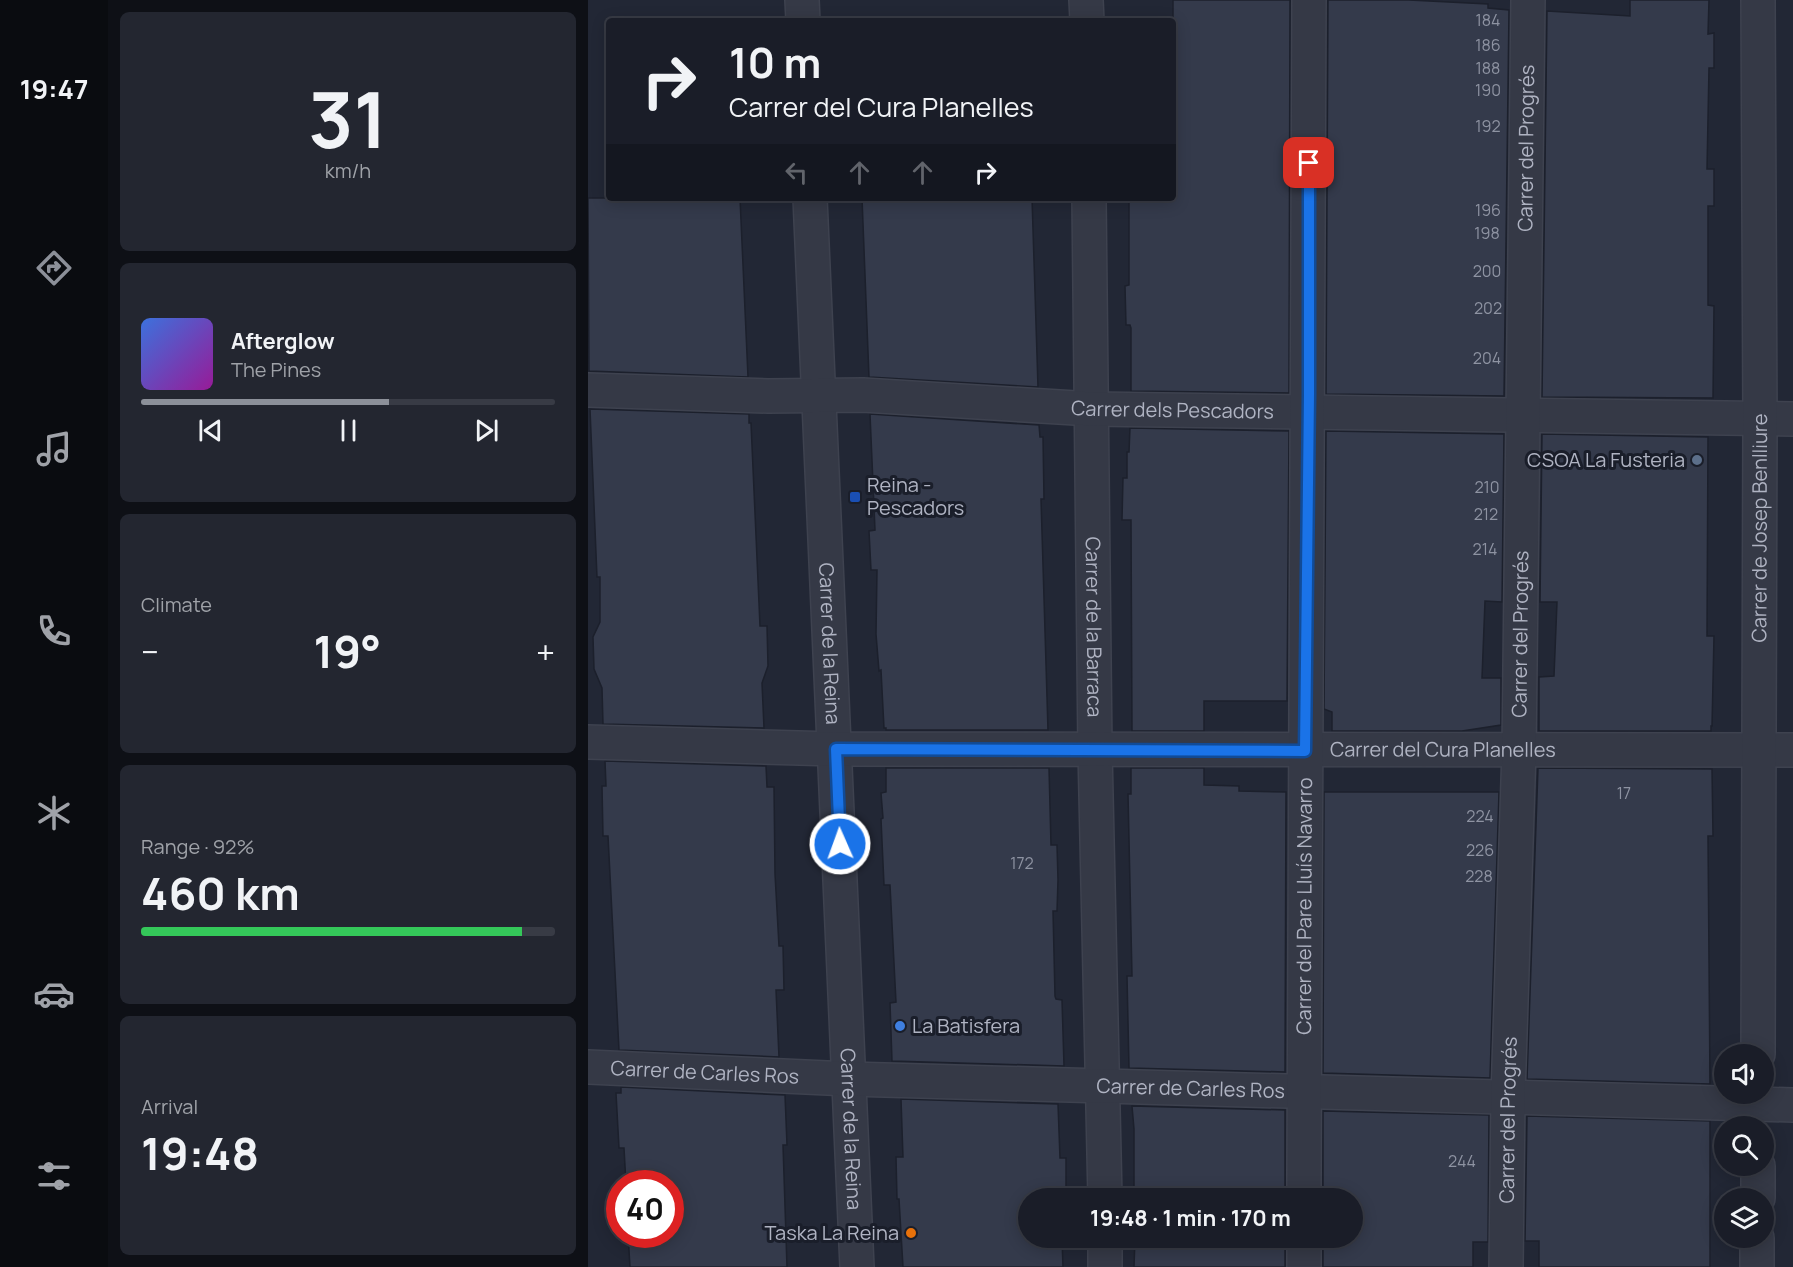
<!DOCTYPE html>
<meta charset="utf-8">
<style>
:root{--surface:#1a1d28;--page:#232630;--text:#f1f3f6;--muted:#9fa2a8;--line:#383b45;--accent:#8c9099}
body{margin:0;font-family:Manrope,sans-serif;background:var(--page);color:var(--text);height:100vh;display:flex;flex-direction:column;font-size:22px;white-space:nowrap}
*{box-sizing:border-box;margin:0}
p{font-size:20px;color:var(--muted)}
.icon{flex:none;width:33px;height:33px;fill:none;stroke:currentColor;stroke-width:2;stroke-linecap:round;stroke-linejoin:round}
.map{position:relative;flex:1;overflow:hidden}
.drawer{display:flex;flex-direction:column;gap:12px;padding:12px;background:#0e1016;width:480px}
.drawer>*{flex:none}
.top-card{position:absolute;left:18px;top:18px;width:570px;height:183px;border-radius:6px;box-shadow:0 3px 15px #0003,0 0 0 2px var(--line);background:#1a1d28;color:var(--text);overflow:hidden}
.buttons{position:absolute;left:1126px;top:1044px;display:grid;gap:12px}
.buttons a{display:grid;place-items:center;width:60px;height:60px;border-radius:50%;background:var(--surface);box-shadow:0 3px 15px #0003,0 0 0 2px var(--line);font-size:30px}
.speed{position:absolute;left:18px;top:1170px;display:flex;gap:12px;font-size:30px;font-weight:700;text-align:center}
.speed>*{display:grid;place-content:center;width:78px;height:78px;border-radius:50%;background:var(--surface);box-shadow:0 3px 15px #0003,0 0 0 2px var(--line);line-height:1}
.speed .limit{border:9px solid #d22;background:#fff;color:#111}
.pin{position:absolute;display:grid;place-items:center;width:51px;height:51px;color:#fff;margin:-26px;border-radius:12px;box-shadow:0 3px 9px #0006}
.me{position:absolute;width:66px;margin:-33px;rotate:358deg;stroke-linejoin:round;filter:drop-shadow(0 0 4px #0008)}
.turn{display:flex;align-items:center;gap:21px;height:126px;padding:0 24px;font-size:27px}
.turn .icon{width:78px;height:78px;stroke-width:2.5}
.turn b{display:block;font-size:42px;line-height:51px}
.lanes{display:flex;align-items:center;height:57px;padding:0 24px;background:#0003;justify-content:center;gap:30px;direction:ltr}
.lanes .off{opacity:.35}
.big{font-size:45px;font-weight:700;line-height:1.1}
.drawer .card{flex:1;display:flex;flex-direction:column;justify-content:center;gap:9px;min-width:0;padding:0 21px;border-radius:9px;background:var(--page)}
.drawer .dial{align-items:center;gap:0}
.dial b{font-size:78px;line-height:1}
.song{display:flex;align-items:center;gap:18px}
.cover{width:72px;height:72px;border-radius:9px;background:linear-gradient(135deg,hsl(220 70% 55%),hsl(300 70% 35%))}
.played{height:6px;border-radius:3px;background:linear-gradient(90deg,var(--accent) 60%,var(--line) 60%)}
.keys{display:flex;justify-content:space-around;direction:ltr}
.heat{display:flex;justify-content:space-between;align-items:center;font-size:33px;direction:ltr}
.charge{height:9px;border-radius:4px;background:linear-gradient(90deg,#34c759 92%,var(--line) 0)}
.trip{position:absolute;left:430px;top:1188px;width:345px;height:60px;border-radius:30px;background:var(--surface);box-shadow:0 3px 15px #0003,0 0 0 2px var(--line);font-weight:700;line-height:60px;text-align:center}
main{display:flex;flex:1;min-height:0}
.tabs{display:flex;flex-direction:column;width:108px;justify-content:space-around;align-items:center;background:#0a0c10;color:var(--muted)}
.tabs .icon{width:42px;height:42px}
.tabs .selected{color:var(--accent)}
.tabs b{font-size:27px;color:var(--text)}
.map>svg:first-child{display:block}
</style>
<main>
<nav class="tabs">
<b>19:47</b>
<svg class="icon selected" aria-label="directions" viewBox="0 0 24 24"><path d="M12 3l9 9-9 9-9-9zM9 14v-3h6M13 9l2 2-2 2"/></svg>
<svg class="icon" aria-label="music" viewBox="0 0 24 24"><path d="M9 18V5l10-2v13"/><circle cx="6" cy="18" r="3"/><circle cx="16" cy="16" r="3"/></svg>
<svg class="icon" aria-label="phone" viewBox="0 0 24 24"><path d="M5 4h4l2 5-3 2q2 4 5 5l2-3 5 2v4C11 20 4 13 5 4z"/></svg>
<svg class="icon" aria-label="climate" viewBox="0 0 24 24"><path d="M12 3v18M4 7l16 10M4 17L20 7"/></svg>
<svg class="icon" aria-label="car" viewBox="0 0 24 24"><path d="M5 17H2v-5l4-1 3-4h7l3 4 3 1v5h-3M9 17h6M6 11h13"/><circle cx="7" cy="17" r="2"/><circle cx="17" cy="17" r="2"/></svg>
<svg class="icon" aria-label="filters" viewBox="0 0 24 24"><path d="M4 7h16M4 17h16"/><circle cx="9" cy="7" r="2"/><circle cx="15" cy="17" r="2"/></svg>
</nav>
<section class="drawer">
<div class="card dial"><b>31</b><p>km/h</p></div>
<div class="card">
<div class="song"><i class="cover"></i><div><b>Afterglow</b><p>The Pines</p></div></div>
<div class="played"></div>
<div class="keys"><svg class="icon" aria-label="previous" viewBox="0 0 24 24"><path d="M18 5L8 12l10 7zM5 5v14"/></svg><svg class="icon" aria-label="pause" viewBox="0 0 24 24"><path d="M8 5v14M16 5v14"/></svg><svg class="icon" aria-label="next" viewBox="0 0 24 24"><path d="M6 5l10 7-10 7zM19 5v14"/></svg></div>
</div>
<div class="card"><p>Climate</p>
<div class="heat"><a>−</a><b class="big">19°</b><a>+</a></div>
</div>
<div class="card"><p>Range · 92%</p><b class="big">460 km</b><div class="charge"></div></div>
<div class="card"><p>Arrival</p><b class="big">19:48</b></div>
</section>
<div class="map">
<svg width="1205" height="1267" viewBox="0 0 1205 1267">
<rect width="100%" height="100%" fill="#222735"/>
<!-- building -->
<g fill="#343a4b" stroke="#1c202c" stroke-width="1.5">
<polygon points="585,0 702,0 701,393 543,391 543,328 542,325 538,325 537,286 541,285 541,198 585,198"/>
<polygon points="740,0 821,0 900,4 900,8 921,10 916,396 738,394"/>
<polygon points="1042,0 1121,0 1120,34 1126,33 1126,68 1121,68 1119,169 1126,169 1126,206 1120,206 1120,305 1126,306 1125,398 954,397 959,11 1042,16"/>
<polygon points="0,198 152,198 160,377 1,371"/>
<polygon points="274,198 444,198 450,387 281,377"/>
<polygon points="2,409 161,414 161,423 163,423 172,626 179,626 180,666 174,683 176,728 15,724 14,688 6,669 5,637 12,622 12,577 9,577"/>
<polygon points="282,414 451,425 452,437 455,437 456,499 453,499 460,730 298,730 298,728 296,728 293,670 291,671 288,634 289,570 283,570 281,531 287,530"/>
<polygon points="542,428 701,431 699,701 616,701 616,731 544,731 543,520 534,520 535,478 539,478 539,452 541,452"/>
<polygon points="738,431 916,434 914,602 897,601 894,678 913,678 913,725 874,731 744,731 744,712 736,709"/>
<polygon points="954,434 1120,437 1119,636 1126,636 1124,726 1123,726 1123,731 951,731 951,677 966,676 969,602 952,602"/>
<polygon points="17,761 178,766 179,787 186,787 187,874 191,946 195,946 196,990 188,990 191,1057 31,1050 20,836 15,836 14,786 18,786"/>
<polygon points="298,768 461,768 463,845 469,845 470,880 469,911 465,911 467,996 468,999 474,1000 476,1066 304,1061 302,1003 308,1002 302,885 296,885 293,819 295,818 293,793 298,792"/>
<polygon points="543,768 616,768 616,785 651,786 651,791 698,792 697,1072 541,1068 539,976 544,976 540,794 543,794"/>
<polygon points="950,768 1124,769 1125,836 1120,836 1122,1084 939,1079"/>
<polygon points="736,792 911,792 902,1078 735,1073"/>
<polygon points="33,1087 197,1095 199,1145 195,1145 199,1267 42,1267 40,1234 82,1234 82,1184 38,1184 36,1148 31,1148 28,1093 33,1093"/>
<polygon points="313,1099 470,1104 472,1158 478,1158 478,1198 441,1198 441,1238 479,1238 474,1239 475,1267 315,1267 311,1199 309,1199 308,1157 315,1157"/>
<polygon points="544,1106 697,1110 697,1198 541,1198 546,1197 546,1129"/>
<polygon points="735,1111 901,1115 900,1242 885,1242 885,1267 735,1267 735,1238 765,1238 765,1198 735,1198"/>
<polygon points="939,1116 1122,1121 1122,1267 951,1267 951,1241 937,1241"/>
<polygon points="547,1238 697,1238 697,1267 546,1267"/>
</g>
<g fill="none" stroke-linecap="round" stroke-linejoin="round">
<defs>
<g id="minor">
<polyline points="214,0 215,21"/>
<polyline points="498,0 499,21"/>
<path id="s1" d="M 222,198 L 269,1267"/>
<path id="s2" d="M 501,198 L 507,750 L 517,1198"/>
<path id="s3" d="M 0,390 L 180,396 L 275,395 L 504,409 L 1205,419"/>
<path id="s4" d="M 0,742 L 248,749 L 1205,750"/>
<path id="s5" d="M 1170,1054 L 1172,419 L 1170,0"/>
<path id="s6" d="M 0,1067 L 261,1079 L 1205,1105"/>
<path id="s7" d="M 716,1198 C 715,799 721,400 721,0"/>
<polyline points="1170,1198 1170,1166"/>
<polyline points="517,1238 517,1267"/>
<polyline points="716,1238 716,1267"/>
<path id="s8" d="M 918,1267 L 920,1097 L 931,749 L 940,0"/>
<polyline points="1169,1267 1169,1238"/>
</g>
</defs>
<!-- minor casing -->
<use href="#minor" stroke="#3e424f" stroke-width="36"/>
<!-- minor -->
<use href="#minor" stroke="#353946" stroke-width="33"/>
</g>
<g fill="none" stroke-linecap="round" stroke-linejoin="round">
<defs>
<polyline id="route" points="252,844 248,749 717,751 721,395 721,163"/>
</defs>
<!-- route casing -->
<use href="#route" stroke="#114b97" stroke-width="15"/>
<!-- route -->
<use href="#route" stroke="#1a73e8" stroke-width="10"/>
</g>
<!-- markers -->
<circle fill="#5c6f8a" stroke="#1a1e2a" stroke-width="2" cx="1109" cy="460" r="6"/>
<rect fill="#1a4fb4" stroke="#1a1e2a" stroke-width="2" x="261" y="491" width="12" height="12" rx="3"/>
<circle fill="#3f7fe0" stroke="#1a1e2a" stroke-width="2" cx="312" cy="1026" r="6"/>
<circle fill="#e8710a" stroke="#1a1e2a" stroke-width="2" cx="323" cy="1233" r="6"/>
<g text-anchor="middle" stroke-width="6" stroke-linejoin="round" paint-order="stroke">
<!-- number labels -->
<g font-size="16" fill="#8e93a2">
<text x="900" y="26">184</text>
<text x="900" y="51">186</text>
<text x="900" y="74">188</text>
<text x="900" y="96">190</text>
<text x="900" y="132">192</text>
<text x="900" y="216">196</text>
<text x="899" y="239">198</text>
<text x="899" y="277">200</text>
<text x="900" y="314">202</text>
<text x="899" y="364">204</text>
<text x="899" y="493">210</text>
<text x="898" y="520">212</text>
<text x="897" y="555">214</text>
<text x="1036" y="799">17</text>
<text x="892" y="822">224</text>
<text x="892" y="856">226</text>
<text x="434" y="869">172</text>
<text x="891" y="882">228</text>
<text x="874" y="1167">244</text>
</g>
<!-- street labels -->
<g font-size="20" fill="#afb3c2" stroke="#1a1e2a">
<text dy="7" stroke="none"><textPath href="#s8" startOffset="1119">Carrer del Progrés</textPath></text>
<text dy="7" stroke="none"><textPath href="#s3" startOffset="585">Carrer dels Pescadors</textPath></text>
<text dy="7" stroke="none"><textPath href="#s5" startOffset="526">Carrer de Josep Benlliure</textPath></text>
<text dy="7" stroke="none"><textPath href="#s2" startOffset="429">Carrer de la Barraca</textPath></text>
<text dy="7" stroke="none"><textPath href="#s8" startOffset="633">Carrer del Progrés</textPath></text>
<text dy="7" stroke="none"><textPath href="#s1" startOffset="446">Carrer de la Reina</textPath></text>
<text dy="7" stroke="none"><textPath href="#s4" startOffset="855">Carrer del Cura Planelles</textPath></text>
<text dy="7" stroke="none"><textPath href="#s7" startOffset="292">Carrer del Pare Lluís Navarro</textPath></text>
<text dy="7" stroke="none"><textPath href="#s6" startOffset="117">Carrer de Carles Ros</textPath></text>
<text dy="7" stroke="none"><textPath href="#s6" startOffset="603">Carrer de Carles Ros</textPath></text>
<text dy="7" stroke="none"><textPath href="#s8" startOffset="147">Carrer del Progrés</textPath></text>
<text dy="7" stroke="none"><textPath href="#s1" startOffset="932">Carrer de la Reina</textPath></text>
</g>
<!-- poi labels -->
<g font-size="20" fill="#afb3c2" stroke="#1a1e2a" text-anchor="end">
<text x="1097" y="467">CSOA La Fusteria</text>
<text x="279" y="492" text-anchor="start">Reina -<tspan x="279" dy="23">Pescadors</tspan></text>
<text x="324" y="1033" text-anchor="start">La Batisfera</text>
<text x="311" y="1240">Taska La Reina</text>
</g>
</g>
</svg>
<div class="buttons">
<a><svg class="icon" aria-label="sound" viewBox="0 0 24 24"><path d="M4 9h4l5-4v14l-5-4H4zM17 9q2 3 0 6"/></svg></a>
<a><svg class="icon" aria-label="search" viewBox="0 0 24 24"><circle cx="10" cy="10" r="6"/><path d="M15 15l6 6"/></svg></a>
<a><svg class="icon" aria-label="layers" viewBox="0 0 24 24"><path d="M12 4l9 5-9 5-9-5zM3 14l9 5 9-5"/></svg></a>
</div>
<div class="speed"><div class="limit">40</div></div>
<div class="pin" style="left:721px;top:163px;background:#d93025"><svg class="icon" aria-label="arrive" viewBox="0 0 24 24"><path d="M6 21V4h12l-3 4 3 4H6"/></svg></div>
<svg class="me" style="left:252px;top:844px" viewBox="-20 -20 40 40"><circle r="17" fill="#1a73e8" stroke="#fff" stroke-width="3"/><path d="M0-11L8 9 0 5-8 9z" fill="#fff"/></svg>
<div class="trip">19:48 · 1 min · 170 m</div>
<div class="top-card">
<div class="turn"><svg class="icon" aria-label="right" viewBox="0 0 24 24"><path d="M7 20v-9h11M14 6l5 5-5 5"/></svg><div><b>10 m</b>Carrer del Cura Planelles</div></div>
<div class="lanes"><svg class="icon off" aria-label="left" viewBox="0 0 24 24"><path d="M17 20v-9H6M10 6l-5 5 5 5"/></svg><svg class="icon off" aria-label="ahead" viewBox="0 0 24 24"><path d="M12 20V5M6 11l6-6 6 6"/></svg><svg class="icon off" aria-label="ahead" viewBox="0 0 24 24"><path d="M12 20V5M6 11l6-6 6 6"/></svg><svg class="icon" aria-label="right" viewBox="0 0 24 24"><path d="M7 20v-9h11M14 6l5 5-5 5"/></svg></div>
</div>
</div>
</main>
